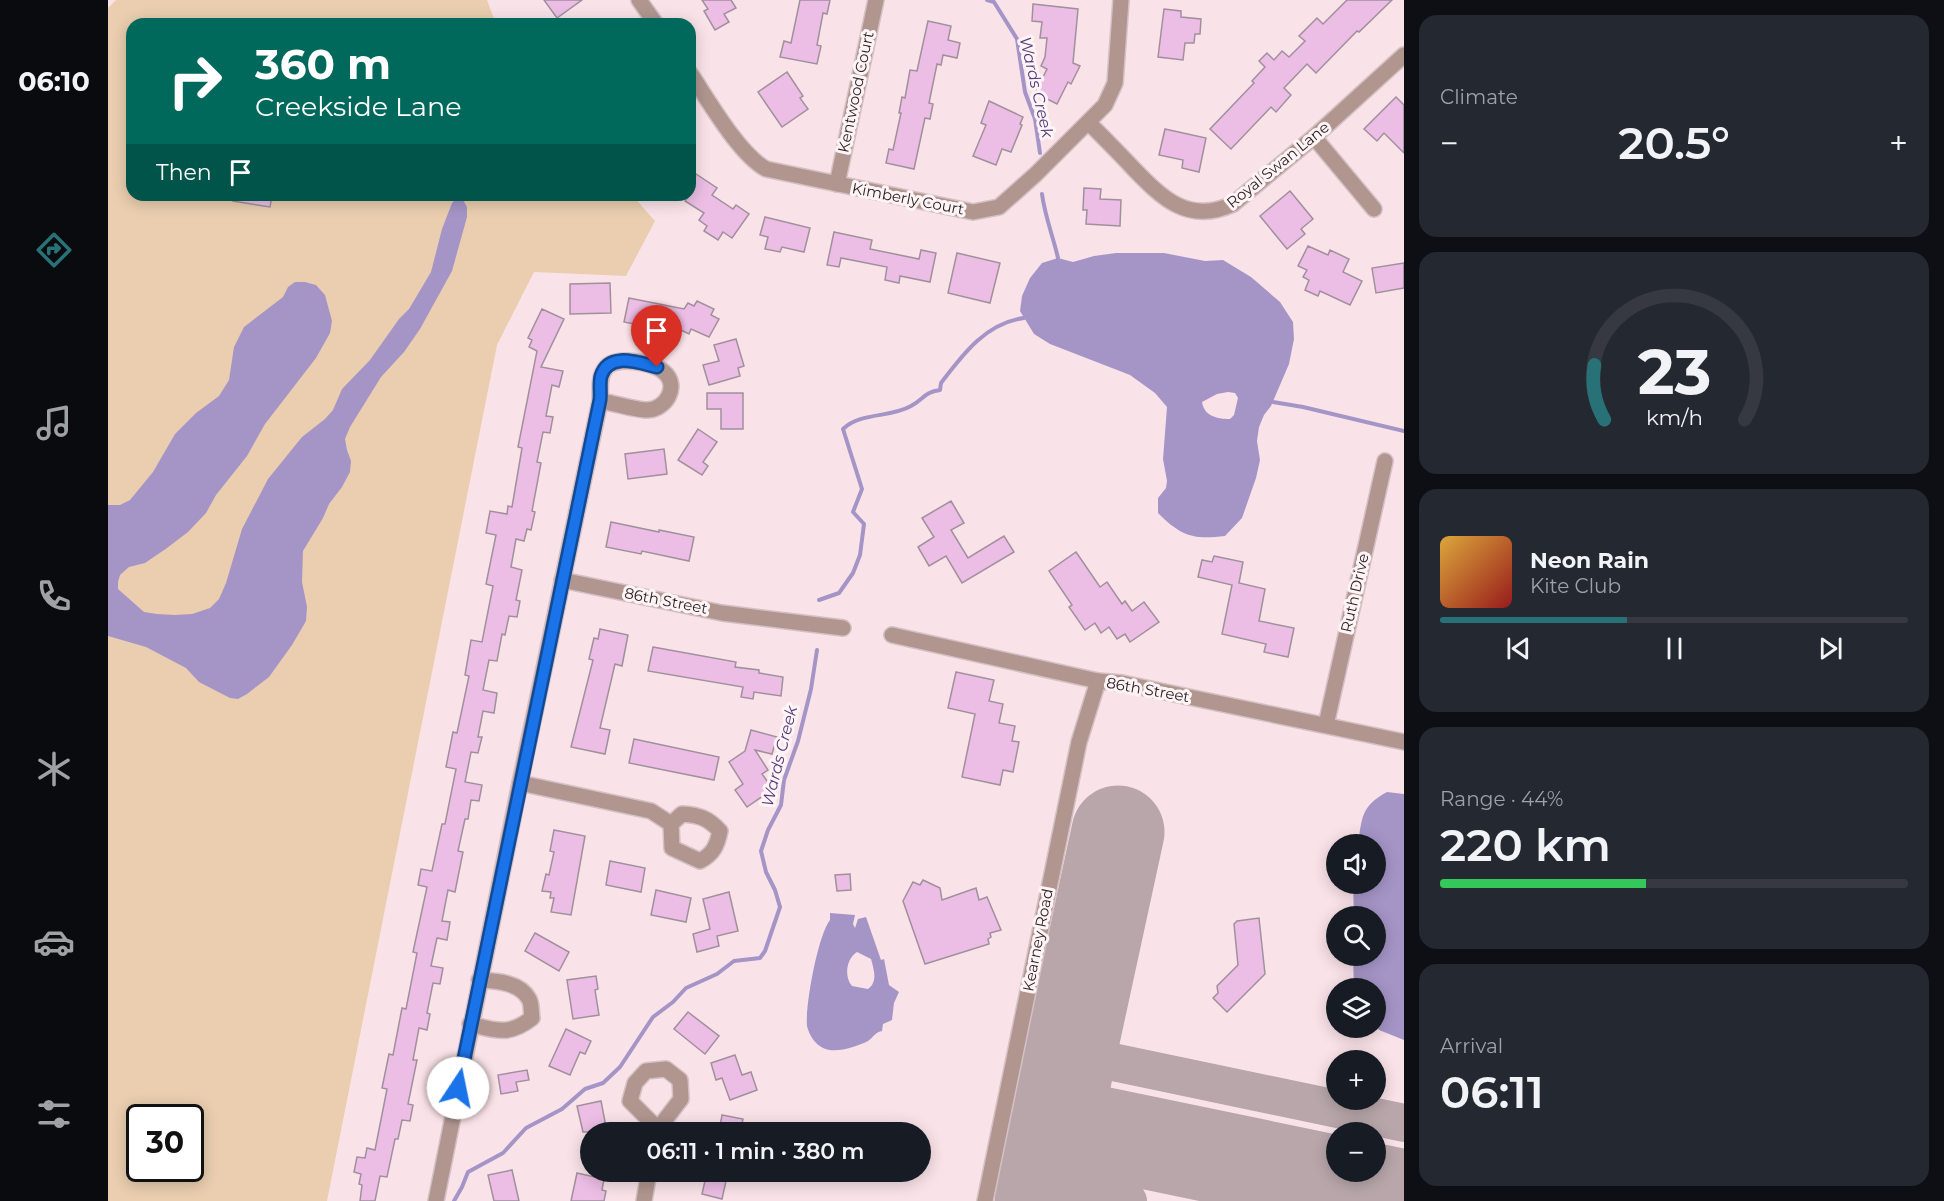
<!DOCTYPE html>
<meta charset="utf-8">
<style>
:root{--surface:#171b24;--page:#242831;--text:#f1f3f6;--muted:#9ea1a6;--line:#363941;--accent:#287277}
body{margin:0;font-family:Montserrat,sans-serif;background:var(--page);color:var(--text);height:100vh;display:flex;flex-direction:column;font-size:22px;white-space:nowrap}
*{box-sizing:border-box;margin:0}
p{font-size:20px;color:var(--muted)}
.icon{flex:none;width:33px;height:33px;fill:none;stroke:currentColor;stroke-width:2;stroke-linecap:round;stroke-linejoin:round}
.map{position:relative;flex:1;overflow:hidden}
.drawer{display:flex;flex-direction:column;gap:15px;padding:15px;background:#0d0f14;width:540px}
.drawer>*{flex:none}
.hud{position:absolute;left:18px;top:18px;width:570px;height:183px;border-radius:18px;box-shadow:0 3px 15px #0003;background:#00695c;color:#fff;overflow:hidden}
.controls{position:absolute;left:1218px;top:834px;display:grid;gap:12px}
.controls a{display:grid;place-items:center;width:60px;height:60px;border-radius:50%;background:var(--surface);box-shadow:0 3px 15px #0003;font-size:30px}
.speed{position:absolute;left:18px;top:1104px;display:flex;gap:12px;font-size:30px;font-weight:700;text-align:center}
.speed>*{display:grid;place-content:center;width:78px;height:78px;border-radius:50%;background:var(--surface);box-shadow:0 3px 15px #0003;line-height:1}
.speed .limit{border:3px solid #111;border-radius:9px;background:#fff;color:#111}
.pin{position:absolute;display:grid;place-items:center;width:51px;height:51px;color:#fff;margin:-62px -26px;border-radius:50% 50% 50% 0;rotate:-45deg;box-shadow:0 0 6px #0007}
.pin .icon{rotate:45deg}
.me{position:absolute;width:66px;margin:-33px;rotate:11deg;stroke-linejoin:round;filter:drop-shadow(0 0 4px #0008)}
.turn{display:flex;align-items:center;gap:21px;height:126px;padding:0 30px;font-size:27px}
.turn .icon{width:78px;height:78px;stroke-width:2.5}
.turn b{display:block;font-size:42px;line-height:51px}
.then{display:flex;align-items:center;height:57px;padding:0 30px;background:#0003;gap:12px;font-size:22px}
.big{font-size:45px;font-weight:600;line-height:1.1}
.drawer .card{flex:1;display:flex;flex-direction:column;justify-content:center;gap:9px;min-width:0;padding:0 21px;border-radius:18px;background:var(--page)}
.drawer .dial{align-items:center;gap:0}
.dial svg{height:156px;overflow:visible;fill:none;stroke:var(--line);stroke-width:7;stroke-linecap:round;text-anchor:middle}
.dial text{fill:var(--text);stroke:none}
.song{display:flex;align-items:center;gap:18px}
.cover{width:72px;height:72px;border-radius:9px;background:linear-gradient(135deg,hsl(40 70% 55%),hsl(0 70% 35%))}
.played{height:6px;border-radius:3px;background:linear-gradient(90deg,var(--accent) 40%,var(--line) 40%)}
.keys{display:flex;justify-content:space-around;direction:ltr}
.heat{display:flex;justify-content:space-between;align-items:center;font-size:33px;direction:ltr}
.charge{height:9px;border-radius:4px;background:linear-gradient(90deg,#34c759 44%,var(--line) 0)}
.trip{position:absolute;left:472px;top:1122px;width:351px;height:60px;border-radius:30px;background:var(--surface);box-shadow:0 3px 15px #0003;font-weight:600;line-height:60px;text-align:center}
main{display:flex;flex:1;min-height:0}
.dock{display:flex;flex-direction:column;width:108px;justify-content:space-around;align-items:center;background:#090b0e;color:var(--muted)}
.dock .icon{width:42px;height:42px}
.dock .active{color:var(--accent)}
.dock b{font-size:27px;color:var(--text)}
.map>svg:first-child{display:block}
</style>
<main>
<nav class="dock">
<b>06:10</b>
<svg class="icon active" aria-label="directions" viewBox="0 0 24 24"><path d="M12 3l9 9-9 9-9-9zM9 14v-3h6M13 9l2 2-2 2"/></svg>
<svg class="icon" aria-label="music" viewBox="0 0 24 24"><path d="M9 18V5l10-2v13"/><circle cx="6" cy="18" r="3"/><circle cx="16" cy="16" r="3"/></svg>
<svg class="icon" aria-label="phone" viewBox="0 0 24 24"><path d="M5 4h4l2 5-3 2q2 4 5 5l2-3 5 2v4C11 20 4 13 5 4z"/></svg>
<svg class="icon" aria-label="climate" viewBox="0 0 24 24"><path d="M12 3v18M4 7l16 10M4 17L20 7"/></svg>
<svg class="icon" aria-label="car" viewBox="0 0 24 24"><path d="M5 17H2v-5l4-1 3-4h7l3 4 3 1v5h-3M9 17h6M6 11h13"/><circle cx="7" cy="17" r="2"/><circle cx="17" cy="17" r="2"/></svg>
<svg class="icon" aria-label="filters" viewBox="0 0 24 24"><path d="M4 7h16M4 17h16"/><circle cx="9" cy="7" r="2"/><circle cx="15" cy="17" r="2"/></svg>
</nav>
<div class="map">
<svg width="1296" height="1201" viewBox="0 0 1296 1201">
<rect width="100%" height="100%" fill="#fae3e8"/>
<!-- green -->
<path fill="#eaceaf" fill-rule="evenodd" d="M 8,0 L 379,0 L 388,24 L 24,24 L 24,195 L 524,195 L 547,221 L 518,276 L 426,272 L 389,345 L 219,1201 L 0,1201 L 0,8 ZM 32,1118 L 82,1118 L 82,1168 L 32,1168 Z"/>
<!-- water -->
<g fill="#a595c7" fill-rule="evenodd">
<polygon points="354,198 359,207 359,217 344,271 312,329 296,352 273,377 242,427 237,439 239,450 243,461 242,472 234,487 221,504 215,518 195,551 194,582 199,607 198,621 184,645 161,677 139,694 130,699 122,698 91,682 78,668 38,647 0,636 0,505 12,505 22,500 45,472 67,434 88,413 111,396 121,380 126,347 136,327 175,297 180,287 187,282 197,282 208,285 217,295 224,321 222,333 208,358 157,424 139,456 108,495 98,513 80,532 59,548 37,563 21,567 12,575 10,582 10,589 36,612 49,614 67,615 84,614 102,608 111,599 118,583 134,529 160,479 194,437 217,419 225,410 234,389 262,360 291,319 301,309 323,272 334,229 344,203 348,199"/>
<path d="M 1008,253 L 1056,253 L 1097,261 L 1115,260 L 1143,277 L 1172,302 L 1185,322 L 1186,339 L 1181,364 L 1163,406 L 1156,415 L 1151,427 L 1149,441 L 1152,460 L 1148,478 L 1134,518 L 1117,536 C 1085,540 1073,536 1050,513 L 1050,498 L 1058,488 L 1059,481 L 1055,459 L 1059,407 L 1047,393 L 1022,375 L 942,344 L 926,334 L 912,311 L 914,296 L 922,278 L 934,263 L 950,258 L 965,262 L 986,256 ZM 1120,392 L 1127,393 L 1130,398 L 1126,415 L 1122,419 C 1109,419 1096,416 1094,402 L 1109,394 Z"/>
<path d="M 1279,792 L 1296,794 L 1296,1040 L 1271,1030 L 1268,1026 L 1268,988 L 1246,988 L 1245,956 L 1268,956 L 1268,916 L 1246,916 L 1245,884 L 1268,884 L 1268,844 L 1250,844 C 1254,818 1253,806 1279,792 Z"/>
<path d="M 722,913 L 747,915 L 745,924 L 747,928 L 750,919 L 758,917 L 773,960 L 776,959 L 781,985 L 791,992 L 786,1003 L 784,1020 L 775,1024 L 774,1031 C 766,1033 766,1037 760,1041 C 748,1047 727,1054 715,1048 C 707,1044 701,1035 699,1026 C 697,1006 710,935 722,920 ZM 749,952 L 763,959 C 766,970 770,982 760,989 L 744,986 C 736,977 738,959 749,952 Z"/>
</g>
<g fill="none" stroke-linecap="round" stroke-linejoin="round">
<!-- stream -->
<g stroke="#a595c7" stroke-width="4">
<polyline points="879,0 886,2 909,39 917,92 927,119 932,153"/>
<path d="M 934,194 C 937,217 945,236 950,258"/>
<polyline points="1165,402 1195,407 1296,431"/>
<path d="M 711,600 L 731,593 L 745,573 L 752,555 L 756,524 L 745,512 L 754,489 L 735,429 C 753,412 782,418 803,406 C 816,399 816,392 832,390 L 833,383 C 855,354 878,323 916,318"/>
<polyline points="346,1201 354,1187 360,1172 395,1153 418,1128 454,1109 477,1089 495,1083 512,1067 545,1017 565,1002 578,988 609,974 626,961 652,958 657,951 672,907 667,890 658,872 653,851 660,830 673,805 676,780 690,741 703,689 709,650"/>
</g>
<!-- taxiway -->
<g stroke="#b8a6aa" stroke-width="38">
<polyline points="962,1053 1296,1123"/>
<polyline points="936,1184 1020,1201"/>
</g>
<!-- runway -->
<g stroke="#b8a6aa" stroke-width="93">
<polyline points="949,1124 1296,1196"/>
<polyline points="933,1201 962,1053 1010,832"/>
</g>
</g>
<!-- building -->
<g fill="#ecbee5" stroke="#a0909d" stroke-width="1.5">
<polygon points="436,0 474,0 449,18"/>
<polygon points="594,0 623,0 628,8 616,14 621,22 607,30 596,11 600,9"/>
<polygon points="692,0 722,0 719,14 715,13 709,45 713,46 709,64 672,57 676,41 683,43"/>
<polygon points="1239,0 1284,0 1251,32 1249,31 1208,73 1199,64 1176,88 1183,95 1168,112 1163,107 1123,149 1102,129 1146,83 1144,81 1157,67 1151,61 1159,53 1166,60 1174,51 1181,57 1197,41 1191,36 1209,18 1215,24"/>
<polygon points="925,4 970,9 965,63 972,66 963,84 960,82 949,104 927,93 939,69 933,66 937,57 939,38 932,38 934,22 924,21"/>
<polygon points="1056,9 1073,11 1073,17 1093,19 1092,34 1087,34 1086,43 1077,43 1075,60 1050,57"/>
<polygon points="820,21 843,26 840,40 852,43 849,58 835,55 833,65 829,64 821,103 825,104 822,119 817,118 806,169 778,163 781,149 785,150 793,113 791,113 794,97 797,98 802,70 809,71"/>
<polygon points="679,72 695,96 692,98 700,109 674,127 650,92"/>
<polygon points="1288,97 1296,105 1296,153 1276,133 1269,141 1256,129"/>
<polygon points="881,101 915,117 912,124 914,125 903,152 894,149 888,165 865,156 878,125 873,123"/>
<polygon points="1057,129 1098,138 1091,172 1074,168 1075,160 1051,155"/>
<polygon points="582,170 609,188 604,195 625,209 628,205 641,214 624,238 615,232 610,240 596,231 599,226 591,220 596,213 577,201 582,195"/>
<polygon points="976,188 993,189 992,199 1013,200 1012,226 978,224 979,210 975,210"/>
<polygon points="1182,191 1205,219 1193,229 1197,234 1179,249 1152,216"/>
<polygon points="125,195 164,195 162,207 125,201"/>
<polygon points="657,217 702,228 696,252 674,247 672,252 657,249 660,237 652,235"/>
<polygon points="726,232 764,240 762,249 811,259 813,250 828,253 822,282 792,276 791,283 777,280 779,267 733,258 731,267 719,265"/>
<polygon points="1200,246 1220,255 1222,250 1241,259 1235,272 1254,281 1242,305 1212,291 1210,296 1197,290 1201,280 1195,277 1199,270 1190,266"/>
<polygon points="849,253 892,263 882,303 840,293"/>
<polygon points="1296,263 1296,288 1268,293 1264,268"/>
<polygon points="502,283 503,313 462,314 462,284"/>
<polygon points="521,298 576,309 580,303 586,306 589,301 606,309 603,315 611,319 601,337 583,329 581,334 556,322 555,330 516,322"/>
<polygon points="434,309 456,319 433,367 455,371 451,387 444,385 438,416 445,417 442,433 435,432 429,462 433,463 424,511 427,512 423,530 419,529 416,541 408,539 403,567 414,570 408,600 412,601 409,617 401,616 397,635 394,634 389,661 381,660 375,690 389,693 386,713 375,711 370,737 374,737 370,753 363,752 357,782 374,785 371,801 363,800 360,819 357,819 350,851 355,852 347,892 340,890 334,921 342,922 339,940 329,938 323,966 335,968 332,984 325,983 319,1013 322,1014 319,1030 311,1028 305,1060 309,1060 300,1104 305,1105 302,1121 294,1120 290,1139 287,1139 279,1177 272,1176 267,1201 252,1201 254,1185 251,1184 253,1174 246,1172 249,1157 257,1158 259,1148 267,1150 279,1089 274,1088 281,1054 285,1055 294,1008 298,1009 309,953 305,952 319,887 310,885 313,869 324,871 334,824 337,824 348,769 338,767 345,732 349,733 361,676 357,675 363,640 374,642 385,586 378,584 388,535 378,533 382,511 399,514 400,506 404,507 414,448 410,447 429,351 421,347 424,340 420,338"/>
<polygon points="628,339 636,366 630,368 632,376 601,385 595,365 611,361 606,345"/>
<polygon points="599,393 635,393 635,429 613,429 613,409 599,409"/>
<polygon points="590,429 609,442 595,462 600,466 594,475 570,460"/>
<polygon points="556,449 559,474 520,479 517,454"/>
<polygon points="843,501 856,523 843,530 860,558 896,536 906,552 854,583 838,556 821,566 810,547 826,537 814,518"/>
<polygon points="503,522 551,532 551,530 586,537 581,561 534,551 533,554 498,547"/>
<polygon points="968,552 992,587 999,582 1014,604 1017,601 1024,611 1036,602 1051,622 1022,642 1017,634 1009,639 1001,627 993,633 987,623 977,630 961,607 964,605 941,571"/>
<polygon points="1106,556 1135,562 1131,583 1157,589 1151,621 1186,628 1180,657 1156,652 1158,644 1114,634 1124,585 1090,577 1094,560 1104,562"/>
<polygon points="492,629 520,635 514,666 507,664 492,728 502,730 497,754 463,747 485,660 481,659 486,638 490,639"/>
<polygon points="545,647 628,662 627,667 651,670 651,673 675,677 673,696 646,692 645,699 633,697 635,687 540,671"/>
<polygon points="848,672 886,680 881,701 895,704 891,723 907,726 904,741 911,742 905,772 895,770 892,785 854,777 867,714 840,708"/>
<polygon points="643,730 669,737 664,754 647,750 660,770 654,774 665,789 639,807 627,790 635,784 621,762 637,751"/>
<polygon points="526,739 611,757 606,780 521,763"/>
<polygon points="446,830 477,836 463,915 443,912 446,898 442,898 443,892 434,891 438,874 441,875 446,852 442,851"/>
<polygon points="502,861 537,868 533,892 498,885"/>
<polygon points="742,874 743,890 729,891 727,875"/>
<polygon points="815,880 832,888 834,900 868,888 871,900 879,897 893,930 882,933 883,937 880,939 881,944 817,964 795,901 805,882 812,885"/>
<polygon points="548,890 583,898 578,922 543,915"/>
<polygon points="621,892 630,931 609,936 611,946 589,952 585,934 602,929 595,899"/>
<polygon points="1151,918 1157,974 1119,1012 1105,998 1110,993 1109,986 1130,965 1126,924 1129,921"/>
<polygon points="427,933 461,952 451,971 417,951"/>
<polygon points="488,976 490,989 487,990 491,1015 465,1019 459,980"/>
<polygon points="580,1012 611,1036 597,1054 566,1029"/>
<polygon points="458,1029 483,1041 477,1054 472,1052 462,1075 441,1066"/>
<polygon points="627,1055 634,1075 643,1072 649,1090 622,1100 614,1078 608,1080 603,1063"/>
<polygon points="419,1070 421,1080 408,1082 410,1091 393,1094 390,1075"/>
<polygon points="493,1101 499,1132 475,1132 469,1106"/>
<polygon points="614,1115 635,1119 632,1132 611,1132"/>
<polygon points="404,1170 411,1201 386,1201 380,1175"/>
<polygon points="599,1172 620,1172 614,1199 594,1194"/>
<polygon points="469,1173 496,1179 494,1190 498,1191 496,1201 463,1201"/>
</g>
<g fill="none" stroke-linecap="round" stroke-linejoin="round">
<defs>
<g id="minor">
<polyline points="531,0 548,24"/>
<path d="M 582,73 C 601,101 630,153 658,169 L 865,212 L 891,207 L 928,174 L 997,105 L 1007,83 L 1013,0"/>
<path d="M 981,123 C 995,137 1010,152 1024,167 C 1054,198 1080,225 1125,204 L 1206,137 L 1296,55"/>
<polyline points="1206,137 1266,209"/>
<polyline points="729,184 768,0"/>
<polyline points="454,580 614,613 735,628"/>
<polyline points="784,635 990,681 1014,683 1296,742"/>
<polyline points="1218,725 1277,461"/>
<path d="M 412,783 L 543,811 L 563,824 L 564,848 L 592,861 C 605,854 609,846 612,831 C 600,818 591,815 574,814 L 563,824"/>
<path d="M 362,1024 C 389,1031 401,1036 424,1018 C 423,1013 424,1004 421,999 C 412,982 388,981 371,980"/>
<polyline points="549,1132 550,1129 573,1099 572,1080 558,1069 538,1071 527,1083 522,1101 550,1129"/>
<path d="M 328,1201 L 412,783 L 492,401 C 493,390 490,378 497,369 C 506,355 545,362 556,372 C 572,386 558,411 537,410 C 523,409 507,403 492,401"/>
<polyline points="536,1201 541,1172"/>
<polyline points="877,1201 971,742 990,681"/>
</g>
</defs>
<!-- minor casing -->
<use href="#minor" stroke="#d5c1c5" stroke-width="18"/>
<!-- minor -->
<use href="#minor" stroke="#b0968f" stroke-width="15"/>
</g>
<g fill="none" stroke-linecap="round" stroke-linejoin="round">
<defs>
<path id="route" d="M 350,1088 L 492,400 C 493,393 491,383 493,376 C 501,351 531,363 549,367"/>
</defs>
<!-- route casing -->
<use href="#route" stroke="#114b97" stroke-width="15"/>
<!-- route -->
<use href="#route" stroke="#1a73e8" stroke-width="10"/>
</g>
<g text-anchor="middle" stroke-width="6" stroke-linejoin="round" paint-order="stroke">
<!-- street labels -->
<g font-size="15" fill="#2c2426" stroke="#fef4f6">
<text transform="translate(748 92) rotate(-78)" y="5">Kentwood Court</text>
<text transform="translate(1170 165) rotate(-39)" y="5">Royal Swan Lane</text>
<text transform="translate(800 199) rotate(11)" y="5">Kimberly Court</text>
<text transform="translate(1247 593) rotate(-77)" y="5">Ruth Drive</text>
<text transform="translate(558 601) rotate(11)" y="5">86th Street</text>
<text transform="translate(1040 690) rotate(10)" y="5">86th Street</text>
<text transform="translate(930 940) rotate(-79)" y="5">Kearney Road</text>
</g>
<!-- water labels -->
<g font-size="16" font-style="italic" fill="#523b7a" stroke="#fef4f6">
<text transform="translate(929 87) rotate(77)" y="6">Wards Creek</text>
<text transform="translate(671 756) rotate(-76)" y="6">Wards Creek</text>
</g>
</g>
</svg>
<div class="controls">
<a><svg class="icon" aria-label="sound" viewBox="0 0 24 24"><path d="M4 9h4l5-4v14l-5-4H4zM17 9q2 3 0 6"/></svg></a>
<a><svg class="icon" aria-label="search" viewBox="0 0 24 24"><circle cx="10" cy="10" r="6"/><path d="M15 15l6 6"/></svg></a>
<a><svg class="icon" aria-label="layers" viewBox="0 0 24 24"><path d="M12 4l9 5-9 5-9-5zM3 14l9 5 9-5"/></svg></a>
<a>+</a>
<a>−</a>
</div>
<div class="speed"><div class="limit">30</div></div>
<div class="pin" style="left:549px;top:367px;background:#d93025"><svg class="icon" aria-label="arrive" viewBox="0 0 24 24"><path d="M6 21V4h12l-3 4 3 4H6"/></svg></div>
<svg class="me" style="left:350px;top:1088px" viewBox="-20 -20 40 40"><circle r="19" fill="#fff"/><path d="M0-13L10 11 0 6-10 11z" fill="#1a73e8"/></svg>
<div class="trip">06:11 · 1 min · 380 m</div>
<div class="hud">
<div class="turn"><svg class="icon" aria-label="right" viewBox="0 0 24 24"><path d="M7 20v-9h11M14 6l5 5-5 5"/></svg><div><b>360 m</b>Creekside Lane</div></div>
<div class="then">Then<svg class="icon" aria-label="arrive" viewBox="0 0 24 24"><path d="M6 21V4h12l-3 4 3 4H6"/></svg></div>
</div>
</div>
<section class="drawer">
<div class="card"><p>Climate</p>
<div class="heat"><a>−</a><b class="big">20.5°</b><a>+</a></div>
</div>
<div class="card dial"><svg viewBox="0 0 100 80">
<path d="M14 69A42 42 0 1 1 86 69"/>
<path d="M14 69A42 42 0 0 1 9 41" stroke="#287277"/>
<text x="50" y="56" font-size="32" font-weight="700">23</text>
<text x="50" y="72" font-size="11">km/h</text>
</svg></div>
<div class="card">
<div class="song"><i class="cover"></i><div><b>Neon Rain</b><p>Kite Club</p></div></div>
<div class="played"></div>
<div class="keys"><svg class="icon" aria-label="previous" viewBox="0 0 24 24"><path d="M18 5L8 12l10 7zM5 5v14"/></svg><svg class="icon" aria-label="pause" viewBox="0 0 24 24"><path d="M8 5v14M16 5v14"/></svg><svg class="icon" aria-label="next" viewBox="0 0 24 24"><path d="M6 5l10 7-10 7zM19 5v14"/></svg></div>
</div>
<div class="card"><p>Range · 44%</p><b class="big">220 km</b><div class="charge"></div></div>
<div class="card"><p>Arrival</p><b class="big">06:11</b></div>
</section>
</main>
